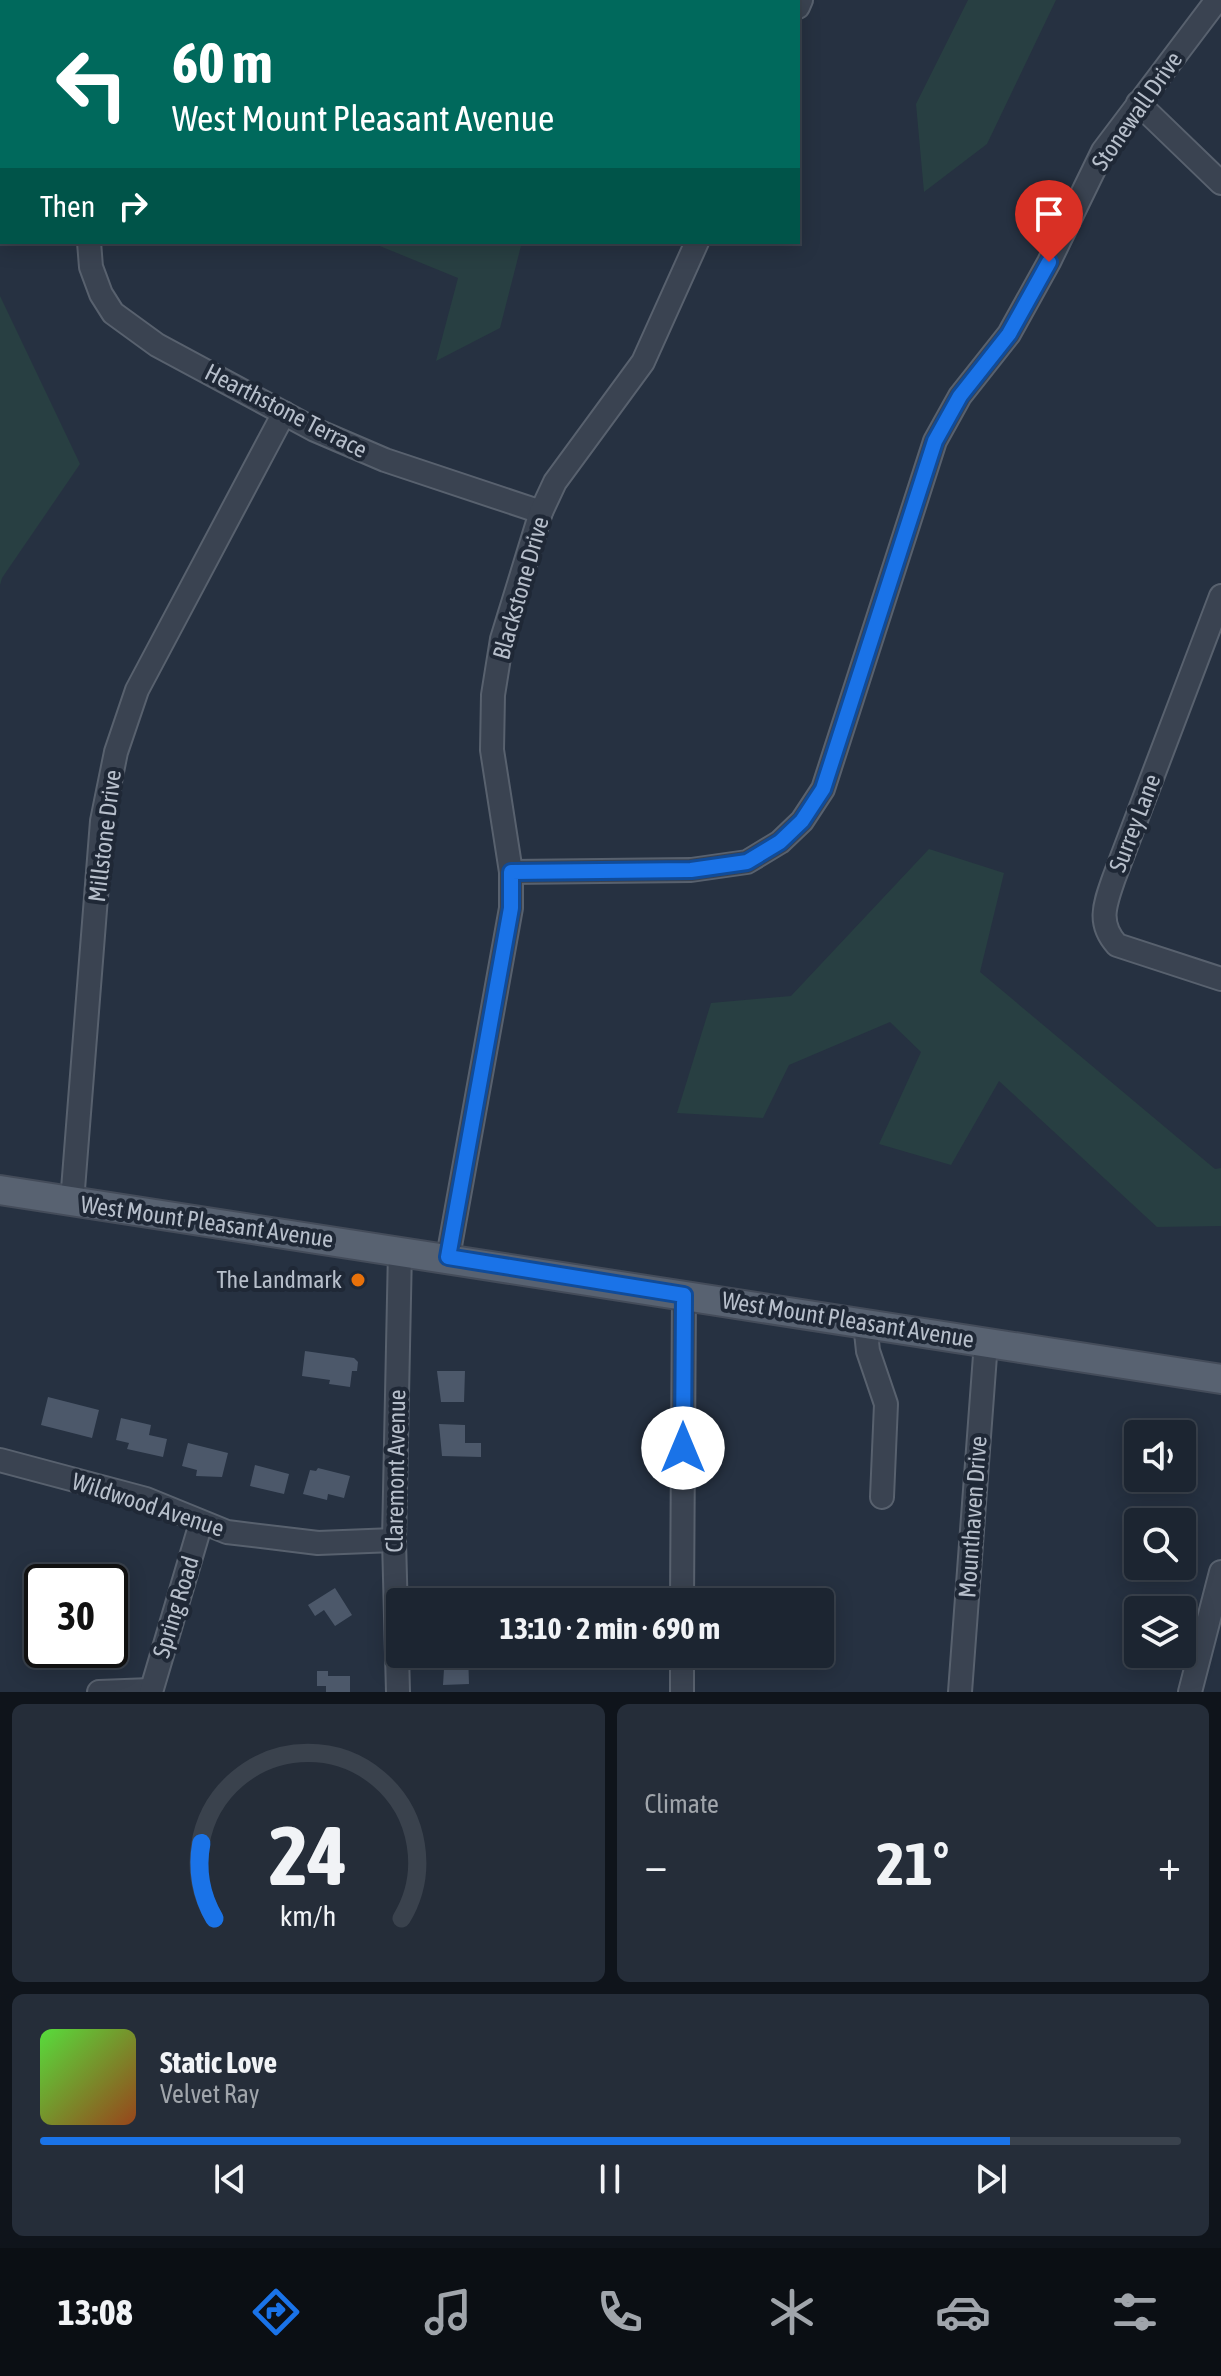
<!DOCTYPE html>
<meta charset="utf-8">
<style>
:root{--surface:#1c2531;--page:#252d39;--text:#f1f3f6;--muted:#a0a5ab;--line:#3a424d;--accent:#1a73e8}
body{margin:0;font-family:"Asap Condensed",sans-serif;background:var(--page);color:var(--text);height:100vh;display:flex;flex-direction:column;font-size:30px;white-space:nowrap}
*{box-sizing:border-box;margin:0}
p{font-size:26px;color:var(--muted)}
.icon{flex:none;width:44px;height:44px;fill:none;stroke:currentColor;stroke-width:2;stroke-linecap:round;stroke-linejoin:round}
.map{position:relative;height:1692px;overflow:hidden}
.details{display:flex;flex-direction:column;gap:12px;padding:12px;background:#0f141b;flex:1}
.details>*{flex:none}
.top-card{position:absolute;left:0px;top:0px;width:800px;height:244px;box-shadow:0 4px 20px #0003,0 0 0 2px var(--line);background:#00695c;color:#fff;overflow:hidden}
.fabs{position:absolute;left:1124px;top:1420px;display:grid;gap:16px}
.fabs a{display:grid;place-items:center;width:72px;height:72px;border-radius:8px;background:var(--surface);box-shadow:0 4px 20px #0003,0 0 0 2px var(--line);font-size:40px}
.speed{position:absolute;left:24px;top:1564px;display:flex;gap:16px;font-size:40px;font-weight:700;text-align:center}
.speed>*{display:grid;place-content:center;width:104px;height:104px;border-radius:50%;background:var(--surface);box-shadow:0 4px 20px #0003,0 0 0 2px var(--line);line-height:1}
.speed .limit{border:4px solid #111;border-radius:12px;background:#fff;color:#111}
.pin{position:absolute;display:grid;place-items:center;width:68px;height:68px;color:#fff;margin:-82px -34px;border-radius:50% 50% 50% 0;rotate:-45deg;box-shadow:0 0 8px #0007}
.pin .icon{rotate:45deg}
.me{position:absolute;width:88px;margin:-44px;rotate:0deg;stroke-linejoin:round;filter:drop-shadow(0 0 6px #0008)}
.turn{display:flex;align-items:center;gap:28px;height:168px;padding:0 40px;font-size:36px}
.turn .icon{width:104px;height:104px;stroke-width:2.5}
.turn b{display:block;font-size:56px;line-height:68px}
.then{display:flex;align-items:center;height:76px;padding:0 40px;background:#0003;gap:16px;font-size:30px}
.big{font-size:60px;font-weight:700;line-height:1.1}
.details .tile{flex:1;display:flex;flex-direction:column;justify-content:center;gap:12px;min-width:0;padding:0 28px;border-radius:12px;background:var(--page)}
.details .dial{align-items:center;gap:0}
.dial svg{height:208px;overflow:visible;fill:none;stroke:var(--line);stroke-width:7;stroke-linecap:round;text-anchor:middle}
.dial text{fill:var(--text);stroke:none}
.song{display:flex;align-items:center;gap:24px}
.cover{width:96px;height:96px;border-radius:12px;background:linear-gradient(135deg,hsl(110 70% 55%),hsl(20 70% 35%))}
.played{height:8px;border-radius:4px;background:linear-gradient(90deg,var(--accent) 85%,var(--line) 85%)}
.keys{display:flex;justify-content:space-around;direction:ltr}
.heat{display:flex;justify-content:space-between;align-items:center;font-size:44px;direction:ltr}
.details .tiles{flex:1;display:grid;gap:12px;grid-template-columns:1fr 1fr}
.tile:last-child{grid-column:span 2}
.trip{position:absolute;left:386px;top:1588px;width:448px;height:80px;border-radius:8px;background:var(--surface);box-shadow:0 4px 20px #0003,0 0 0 2px var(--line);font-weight:700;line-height:80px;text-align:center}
.tabs{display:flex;height:128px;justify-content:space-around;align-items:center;background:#0b0f14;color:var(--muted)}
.tabs .icon{width:56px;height:56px}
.tabs .on{color:var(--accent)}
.tabs b{font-size:36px;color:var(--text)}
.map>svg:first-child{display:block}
</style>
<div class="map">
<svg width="1221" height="1692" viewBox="0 0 1221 1692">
<rect width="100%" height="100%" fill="#263141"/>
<!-- green -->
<g fill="#283f42">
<polygon points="323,0 612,0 322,2"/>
<polygon points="968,0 1056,0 987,144 924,192 916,104"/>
<polygon points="370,242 522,242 500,328 436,361 458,278"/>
<polygon points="0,296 80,464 2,578 0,585"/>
<polygon points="929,849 1004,873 980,972 1215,1169 1221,1168 1221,1226 1157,1227 999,1081 951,1165 879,1144 921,1052 890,1022 789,1065 763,1118 677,1113 711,1003 791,996"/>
</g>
<!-- building -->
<g fill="#4c586a">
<polygon points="305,1351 354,1358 358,1362 357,1371 352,1371 350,1387 329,1384 330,1380 302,1376"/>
<polygon points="437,1371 465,1371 464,1402 441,1402"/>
<polygon points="48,1397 99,1410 92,1438 41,1425"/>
<polygon points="121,1418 151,1425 149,1435 167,1439 163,1457 127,1449 129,1443 116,1440"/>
<polygon points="439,1424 465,1425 465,1443 481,1443 481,1457 442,1456"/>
<polygon points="188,1443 228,1453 222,1477 196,1476 197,1470 182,1466"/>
<polygon points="255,1465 289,1474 284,1494 250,1486"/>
<polygon points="318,1468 350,1476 344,1498 328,1494 327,1500 303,1494 310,1470 316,1471"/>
<polygon points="335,1588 352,1615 335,1626 324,1610 315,1616 308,1605"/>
<polygon points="445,1654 468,1654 469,1684 443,1685"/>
<polygon points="317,1671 328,1671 328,1676 350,1676 350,1692 326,1692 326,1686 317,1686"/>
</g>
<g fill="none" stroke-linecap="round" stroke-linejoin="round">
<defs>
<g id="minor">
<polyline points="683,0 688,2"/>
<polyline points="118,2 119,0"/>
<polyline points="725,2 726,0"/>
<polyline points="798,7 801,0"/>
<polyline points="1138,103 1221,183"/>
<polyline points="89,242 91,267 101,294 113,313 157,345 315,430 385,460 541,512"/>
<path d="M 1221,596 L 1114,878 C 1105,904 1097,923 1117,945 L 1221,979"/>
<polyline points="511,872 691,870 747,862 780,842 802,821 823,789 935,441 960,396 1009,334 1049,262 1103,151 1217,0"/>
<polyline points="72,1202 102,821 116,752 137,690 284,413"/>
<polyline points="448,1257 511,908 511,872 492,750 493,695 502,639 541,512 555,482 643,362 697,242"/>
<polyline points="865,1323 868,1351 886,1404 882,1497"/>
<polyline points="0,1460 146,1499 227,1532 318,1543 394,1540"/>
<polyline points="682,1602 684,1295"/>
<polyline points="99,1692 151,1690"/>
<polyline points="151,1692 201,1523"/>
<polyline points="398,1692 394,1540 400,1250"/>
<polyline points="682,1692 682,1654"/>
<polyline points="960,1692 986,1342"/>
<polyline points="1190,1692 1221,1572"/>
</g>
<polyline id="major" points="0,1190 1221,1379"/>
</defs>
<!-- minor casing -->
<use href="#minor" stroke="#58616e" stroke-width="26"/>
<!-- major casing -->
<use href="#major" stroke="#444c5a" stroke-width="32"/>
<!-- minor -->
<use href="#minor" stroke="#3a4351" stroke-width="22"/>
<!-- major -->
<use href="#major" stroke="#586271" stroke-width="28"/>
</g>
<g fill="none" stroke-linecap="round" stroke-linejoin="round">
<defs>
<polyline id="route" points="683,1448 684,1295 448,1257 511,908 511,872 691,870 747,862 780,842 802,821 823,789 935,441 960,396 1009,334 1049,262"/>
</defs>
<!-- route casing -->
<use href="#route" stroke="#114b97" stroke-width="20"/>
<!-- route -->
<use href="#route" stroke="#1a73e8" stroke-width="14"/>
</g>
<!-- markers -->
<circle fill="#e8710a" stroke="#1f2836" stroke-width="3" cx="358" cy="1280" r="8"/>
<g text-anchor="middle" stroke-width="8" stroke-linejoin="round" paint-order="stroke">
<!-- street labels -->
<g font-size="24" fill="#b7bfcb" stroke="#1f2836">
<text transform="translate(1137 111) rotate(-55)" y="8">Stonewall Drive</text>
<text transform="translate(286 411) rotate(27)" y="8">Hearthstone Terrace</text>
<text transform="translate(521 588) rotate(-74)" y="8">Blackstone Drive</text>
<text transform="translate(1135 823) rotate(-69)" y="8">Surrey Lane</text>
<text transform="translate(105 836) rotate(-83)" y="8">Millstone Drive</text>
<text transform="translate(207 1222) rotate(8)" y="8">West Mount Pleasant Avenue</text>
<text transform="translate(848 1320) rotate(9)" y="8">West Mount Pleasant Avenue</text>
<text transform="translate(396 1471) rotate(-89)" y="8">Claremont Avenue</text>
<text transform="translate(148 1505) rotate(18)" y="8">Wildwood Avenue</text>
<text transform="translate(973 1517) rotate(-86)" y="8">Mounthaven Drive</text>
<text transform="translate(176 1607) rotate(-73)" y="8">Spring Road</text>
</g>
<!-- poi labels -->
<g font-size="24" fill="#b7bfcb" stroke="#1f2836" text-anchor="end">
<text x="342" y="1288">The Landmark</text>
</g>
</g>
</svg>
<div class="fabs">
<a><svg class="icon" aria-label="sound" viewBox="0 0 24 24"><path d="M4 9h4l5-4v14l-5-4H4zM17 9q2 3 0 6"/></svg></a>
<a><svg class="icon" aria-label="search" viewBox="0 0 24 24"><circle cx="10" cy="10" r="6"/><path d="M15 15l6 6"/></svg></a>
<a><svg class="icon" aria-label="layers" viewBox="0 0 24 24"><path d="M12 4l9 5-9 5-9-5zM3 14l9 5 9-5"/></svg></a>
</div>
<div class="speed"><div class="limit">30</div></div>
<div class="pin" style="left:1049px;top:262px;background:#d93025"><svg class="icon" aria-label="arrive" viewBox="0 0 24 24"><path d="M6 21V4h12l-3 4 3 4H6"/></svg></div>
<svg class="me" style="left:683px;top:1448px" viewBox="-20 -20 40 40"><circle r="19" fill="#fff"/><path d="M0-13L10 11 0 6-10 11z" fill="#1a73e8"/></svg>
<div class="trip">13:10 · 2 min · 690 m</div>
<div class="top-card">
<div class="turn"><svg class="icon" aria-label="left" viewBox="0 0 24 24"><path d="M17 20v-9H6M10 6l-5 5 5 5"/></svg><div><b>60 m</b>West Mount Pleasant Avenue</div></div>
<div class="then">Then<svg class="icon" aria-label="right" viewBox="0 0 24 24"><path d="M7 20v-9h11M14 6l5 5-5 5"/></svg></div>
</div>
</div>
<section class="details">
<div class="tiles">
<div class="tile dial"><svg viewBox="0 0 100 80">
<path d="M14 69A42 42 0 1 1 86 69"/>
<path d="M14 69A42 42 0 0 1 9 40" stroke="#1a73e8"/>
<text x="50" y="56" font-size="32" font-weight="700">24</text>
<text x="50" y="72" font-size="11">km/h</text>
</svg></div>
<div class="tile"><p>Climate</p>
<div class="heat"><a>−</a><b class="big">21°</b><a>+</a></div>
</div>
<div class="tile">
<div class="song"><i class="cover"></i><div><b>Static Love</b><p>Velvet Ray</p></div></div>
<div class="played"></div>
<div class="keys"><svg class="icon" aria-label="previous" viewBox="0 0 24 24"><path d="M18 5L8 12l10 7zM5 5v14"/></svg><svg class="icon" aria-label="pause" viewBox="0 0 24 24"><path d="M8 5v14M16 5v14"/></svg><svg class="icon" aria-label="next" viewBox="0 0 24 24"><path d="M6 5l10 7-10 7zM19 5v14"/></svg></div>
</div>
</div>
</section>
<nav class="tabs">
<b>13:08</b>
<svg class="icon on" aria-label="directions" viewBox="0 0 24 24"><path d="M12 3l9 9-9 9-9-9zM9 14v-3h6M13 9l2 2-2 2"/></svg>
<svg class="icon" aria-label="music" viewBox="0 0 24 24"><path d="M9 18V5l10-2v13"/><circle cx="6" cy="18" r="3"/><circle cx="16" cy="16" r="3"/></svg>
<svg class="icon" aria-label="phone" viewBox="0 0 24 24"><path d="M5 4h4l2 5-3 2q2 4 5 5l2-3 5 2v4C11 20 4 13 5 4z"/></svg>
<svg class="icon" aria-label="climate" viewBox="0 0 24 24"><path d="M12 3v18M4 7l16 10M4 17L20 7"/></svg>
<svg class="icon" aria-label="car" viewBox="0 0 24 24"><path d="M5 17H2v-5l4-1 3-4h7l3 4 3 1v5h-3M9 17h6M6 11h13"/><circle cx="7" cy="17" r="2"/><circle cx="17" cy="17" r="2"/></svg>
<svg class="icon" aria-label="filters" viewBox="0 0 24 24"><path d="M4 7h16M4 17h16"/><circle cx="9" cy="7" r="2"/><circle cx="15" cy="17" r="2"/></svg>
</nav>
